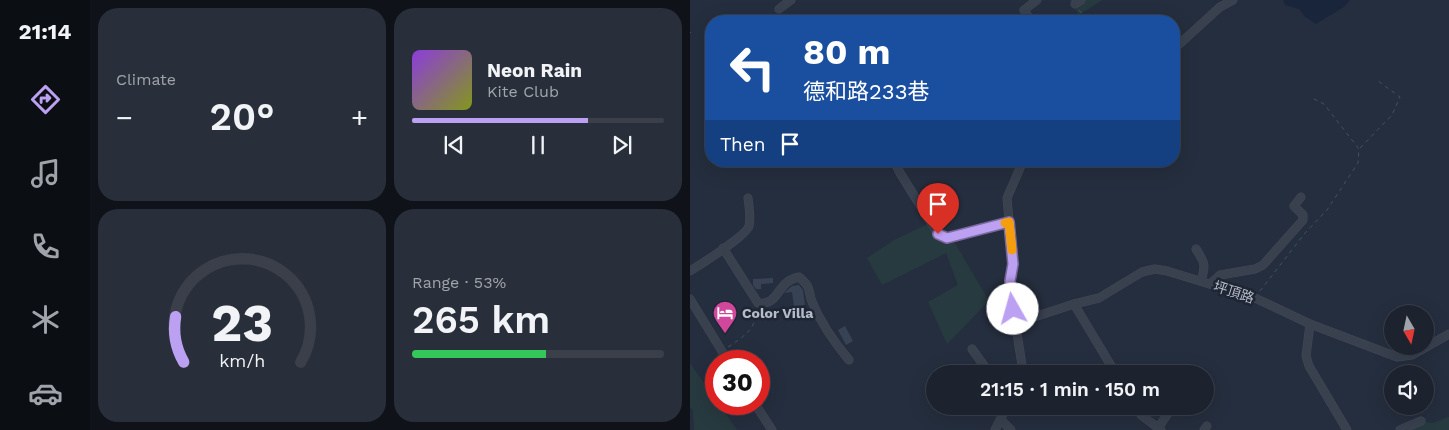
<!DOCTYPE html>
<meta charset="utf-8">
<style>
:root{--surface:#1c222e;--page:#292f3a;--text:#f1f3f6;--muted:#a0a4aa;--line:#3a3f4a;--accent:#bca0f2}
body{margin:0;font-family:"Work Sans","Noto Sans TC",sans-serif;background:var(--page);color:var(--text);height:100vh;display:flex;flex-direction:column;font-size:19px;white-space:nowrap}
*{box-sizing:border-box;margin:0}
p{font-size:16px;color:var(--muted)}
.icon{flex:none;width:28px;height:28px;fill:none;stroke:currentColor;stroke-width:2;stroke-linecap:round;stroke-linejoin:round}
.map{position:relative;flex:1;overflow:hidden}
.panel{display:flex;flex-direction:column;gap:8px;padding:8px;background:#0f1319;width:600px}
.panel>*{flex:none}
.hud{position:absolute;left:15px;top:15px;width:475px;height:152px;border-radius:20px;box-shadow:0 5px 20px #0002,0 0 0 1px var(--line);background:#1a4fa0;color:#fff;overflow:hidden}
.needle{width:32px;rotate:171deg}
.controls{position:absolute;left:694px;top:305px;display:grid;gap:10px}
.controls a{display:grid;place-items:center;width:50px;height:50px;border-radius:50%;background:var(--surface);box-shadow:0 5px 20px #0002,0 0 0 1px var(--line);font-size:25px}
.speed{position:absolute;left:15px;top:350px;display:flex;gap:10px;font-size:25px;font-weight:700;text-align:center}
.speed>*{display:grid;place-content:center;width:65px;height:65px;border-radius:50%;background:var(--surface);box-shadow:0 5px 20px #0002,0 0 0 1px var(--line);line-height:1}
.speed .limit{border:8px solid #d22;background:#fff;color:#111}
.pin{position:absolute;display:grid;place-items:center;width:42px;height:42px;color:#fff;margin:-51px -21px;border-radius:50% 50% 50% 0;rotate:-45deg;box-shadow:0 0 5px #0007}
.pin .icon{rotate:45deg}
.me{position:absolute;width:55px;margin:-28px;rotate:353deg;stroke-linejoin:round;filter:drop-shadow(0 0 4px #0008)}
.turn{display:flex;align-items:center;gap:18px;height:105px;padding:0 15px;font-size:22px}
.turn .icon{width:65px;height:65px;stroke-width:2.5}
.turn b{display:block;font-size:35px;line-height:42px}
.then{display:flex;align-items:center;height:48px;padding:0 15px;background:#0003;gap:10px;font-size:19px}
.big{font-size:38px;font-weight:600;line-height:1.1}
.panel .widget{flex:1;display:flex;flex-direction:column;justify-content:center;gap:8px;min-width:0;padding:0 18px;border-radius:20px;background:var(--page)}
.panel .dial{align-items:center;gap:0}
.dial svg{height:130px;overflow:visible;fill:none;stroke:var(--line);stroke-width:7;stroke-linecap:round;text-anchor:middle}
.dial text{fill:var(--text);stroke:none}
.song{display:flex;align-items:center;gap:15px}
.cover{width:60px;height:60px;border-radius:8px;background:linear-gradient(135deg,hsl(270 70% 55%),hsl(70 70% 35%))}
.played{height:5px;border-radius:2px;background:linear-gradient(90deg,var(--accent) 70%,var(--line) 70%)}
.keys{display:flex;justify-content:space-around;direction:ltr}
.heat{display:flex;justify-content:space-between;align-items:center;font-size:28px;direction:ltr}
.charge{height:8px;border-radius:4px;background:linear-gradient(90deg,#34c759 53%,var(--line) 0)}
.panel .tiles{flex:1;display:grid;gap:8px;grid-template-columns:repeat(2,1fr)}
.trip{position:absolute;left:236px;top:365px;width:288px;height:50px;border-radius:25px;background:var(--surface);box-shadow:0 5px 20px #0002,0 0 0 1px var(--line);font-weight:600;line-height:50px;text-align:center}
main{display:flex;flex:1;min-height:0}
.tabs{display:flex;flex-direction:column;width:90px;justify-content:space-around;align-items:center;background:#0b0e12;color:var(--muted)}
.tabs .icon{width:35px;height:35px}
.tabs .current{color:var(--accent)}
.tabs b{font-size:22px;color:var(--text)}
.map>svg:first-child{display:block}
</style>
<main>
<nav class="tabs">
<b>21:14</b>
<svg class="icon current" aria-label="directions" viewBox="0 0 24 24"><path d="M12 3l9 9-9 9-9-9zM9 14v-3h6M13 9l2 2-2 2"/></svg>
<svg class="icon" aria-label="music" viewBox="0 0 24 24"><path d="M9 18V5l10-2v13"/><circle cx="6" cy="18" r="3"/><circle cx="16" cy="16" r="3"/></svg>
<svg class="icon" aria-label="phone" viewBox="0 0 24 24"><path d="M5 4h4l2 5-3 2q2 4 5 5l2-3 5 2v4C11 20 4 13 5 4z"/></svg>
<svg class="icon" aria-label="climate" viewBox="0 0 24 24"><path d="M12 3v18M4 7l16 10M4 17L20 7"/></svg>
<svg class="icon" aria-label="car" viewBox="0 0 24 24"><path d="M5 17H2v-5l4-1 3-4h7l3 4 3 1v5h-3M9 17h6M6 11h13"/><circle cx="7" cy="17" r="2"/><circle cx="17" cy="17" r="2"/></svg>
</nav>
<section class="panel">
<div class="tiles">
<div class="widget"><p>Climate</p>
<div class="heat"><a>−</a><b class="big">20°</b><a>+</a></div>
</div>
<div class="widget">
<div class="song"><i class="cover"></i><div><b>Neon Rain</b><p>Kite Club</p></div></div>
<div class="played"></div>
<div class="keys"><svg class="icon" aria-label="previous" viewBox="0 0 24 24"><path d="M18 5L8 12l10 7zM5 5v14"/></svg><svg class="icon" aria-label="pause" viewBox="0 0 24 24"><path d="M8 5v14M16 5v14"/></svg><svg class="icon" aria-label="next" viewBox="0 0 24 24"><path d="M6 5l10 7-10 7zM19 5v14"/></svg></div>
</div>
<div class="widget dial"><svg viewBox="0 0 100 80">
<path d="M14 69A42 42 0 1 1 86 69"/>
<path d="M14 69A42 42 0 0 1 9 41" stroke="#bca0f2"/>
<text x="50" y="56" font-size="32" font-weight="700">23</text>
<text x="50" y="72" font-size="11">km/h</text>
</svg></div>
<div class="widget"><p>Range · 53%</p><b class="big">265 km</b><div class="charge"></div></div>
</div>
</section>
<div class="map">
<svg width="759" height="430" viewBox="0 0 759 430">
<rect width="100%" height="100%" fill="#252e3e"/>
<!-- green -->
<g fill="#273a3f">
<polygon points="380,0 412,0 389,15"/>
<polygon points="238,224 265,243 299,301 257,344 238,302 268,285 256,253 192,285 177,258 206,239"/>
<polygon points="0,363 26,400 26,404 29,404 47,430 4,430 3,410 0,407"/>
<polygon points="759,417 759,430 710,430 731,421 742,423"/>
</g>
<!-- water -->
<polygon fill="#18253b" points="593,0 660,0 654,7 626,24 615,17 609,9 595,5"/>
<!-- building -->
<g fill="#374254">
<polygon points="83,278 83,283 71,284 71,289 66,289 63,285 63,279"/>
<polygon points="109,285 113,290 115,305 104,307 102,292 94,293 102,286"/>
<polygon points="155,326 163,341 156,345 148,330"/>
</g>
<g fill="none" stroke-linecap="round" stroke-linejoin="round">
<defs>
<g id="minor">
<polyline points="385,4 391,0"/>
<polyline points="89,9 101,0"/>
<polyline points="341,21 334,10 347,0"/>
<polyline points="484,49 530,7 543,0"/>
<polyline points="204,161 210,173 248,234 257,238 319,223"/>
<path d="M 33,248 L 68,303 C 90,306 86,281 109,277 C 124,290 116,289 123,304 C 132,325 144,342 159,360"/>
<path d="M 506,249 C 515,263 516,265 511,281"/>
<path d="M 0,271 C 10,265 57,235 59,226 C 61,218 59,206 58,198"/>
<polyline points="520,284 530,275 565,269 573,265 613,220 613,215 604,206 611,197"/>
<polyline points="0,299 38,361"/>
<polyline points="384,304 426,374"/>
<polyline points="326,323 384,304 409,298 452,272 465,269 477,271 565,298 620,324 707,357 722,355 759,334"/>
<polyline points="620,324 616,356 619,366 657,430"/>
<polyline points="282,349 300,374"/>
<polyline points="330,374 332,365 321,295 320,281 323,264 317,198 333,161"/>
<polyline points="65,404 82,430"/>
<polyline points="451,415 471,430"/>
<polyline points="311,420 321,430"/>
<polyline points="468,428 483,406"/>
<polyline points="305,430 317,406"/>
<polyline points="514,430 517,426"/>
<polyline points="710,430 731,421"/>
</g>
</defs>
<!-- minor casing -->
<use href="#minor" stroke="#424957" stroke-width="9"/>
<!-- path -->
<g stroke="#405357" stroke-width="1" stroke-dasharray="4 4" stroke-linecap="butt">
<polyline points="389,10 398,21"/>
<polyline points="0,33 1,32"/>
<polyline points="670,148 702,115 710,97 688,81"/>
<polyline points="570,291 615,233 637,210 668,163 669,149 634,104 622,98"/>
<path d="M 38,347 C 52,338 66,329 67,311"/>
</g>
<!-- minor -->
<use href="#minor" stroke="#39404e" stroke-width="8"/>
</g>
<g fill="none" stroke-linecap="round" stroke-linejoin="round">
<defs>
<polyline id="route" points="248,234 257,238 319,222 323,264 320,281 323,309"/>
</defs>
<!-- route casing -->
<use href="#route" stroke="#7a689d" stroke-width="12"/>
<!-- route -->
<use href="#route" stroke="#bca0f2" stroke-width="9"/>
<!-- slow -->
<polyline stroke="#f59e0b" stroke-width="9" points="315,223 319,222 322,250"/>
</g>
<!-- icons -->
<defs>
<symbol id="hotel-pin" viewBox="-11 -11 22 30"><path d="M0 17L-7.5 6A9.5 9.5 0 1 1 7.5 6Z" fill="#d1479c" stroke="#1e2533"/><path d="M-6-4.5h1.5V1H6V5H4.5V3h-9V5H-6ZM-4 0a1.8 1.8 0 1 1 3.6 0ZM.5 0V-2.5h3Q6-2.5 6 0Z" fill="#fff"/></symbol>
</defs>
<g fill-rule="evenodd">
<use href="#hotel-pin" x="21" y="299" width="28" height="38"/>
</g>
<g text-anchor="middle" stroke-width="5" stroke-linejoin="round" paint-order="stroke">
<!-- street labels -->
<g font-size="14" fill="#b5bbc9" stroke="#1e2533">
<text transform="translate(544 292) rotate(18)" y="5">坪頂路</text>
</g>
<!-- poi labels -->
<g font-size="14" font-weight="bold" fill="#b5bbc9" stroke="#1e2533" text-anchor="start">
<text x="52" y="318">Color Villa</text>
</g>
</g>
</svg>
<div class="controls">
<a><svg class="needle" viewBox="-14 -14 28 28"><path d="M0-13l5 13h-10z" fill="#e53935"/><path d="M0 13l5-13h-10z" fill="#a0a4aa"/></svg></a>
<a><svg class="icon" aria-label="sound" viewBox="0 0 24 24"><path d="M4 9h4l5-4v14l-5-4H4zM17 9q2 3 0 6"/></svg></a>
</div>
<div class="speed"><div class="limit">30</div></div>
<div class="pin" style="left:248px;top:234px;background:#d93025"><svg class="icon" aria-label="arrive" viewBox="0 0 24 24"><path d="M6 21V4h12l-3 4 3 4H6"/></svg></div>
<svg class="me" style="left:323px;top:309px" viewBox="-20 -20 40 40"><circle r="19" fill="#fff"/><path d="M0-13L10 11 0 6-10 11z" fill="#bca0f2"/></svg>
<div class="trip">21:15 · 1 min · 150 m</div>
<div class="hud">
<div class="turn"><svg class="icon" aria-label="left" viewBox="0 0 24 24"><path d="M17 20v-9H6M10 6l-5 5 5 5"/></svg><div><b>80 m</b>德和路233巷</div></div>
<div class="then">Then<svg class="icon" aria-label="arrive" viewBox="0 0 24 24"><path d="M6 21V4h12l-3 4 3 4H6"/></svg></div>
</div>
</div>
</main>
